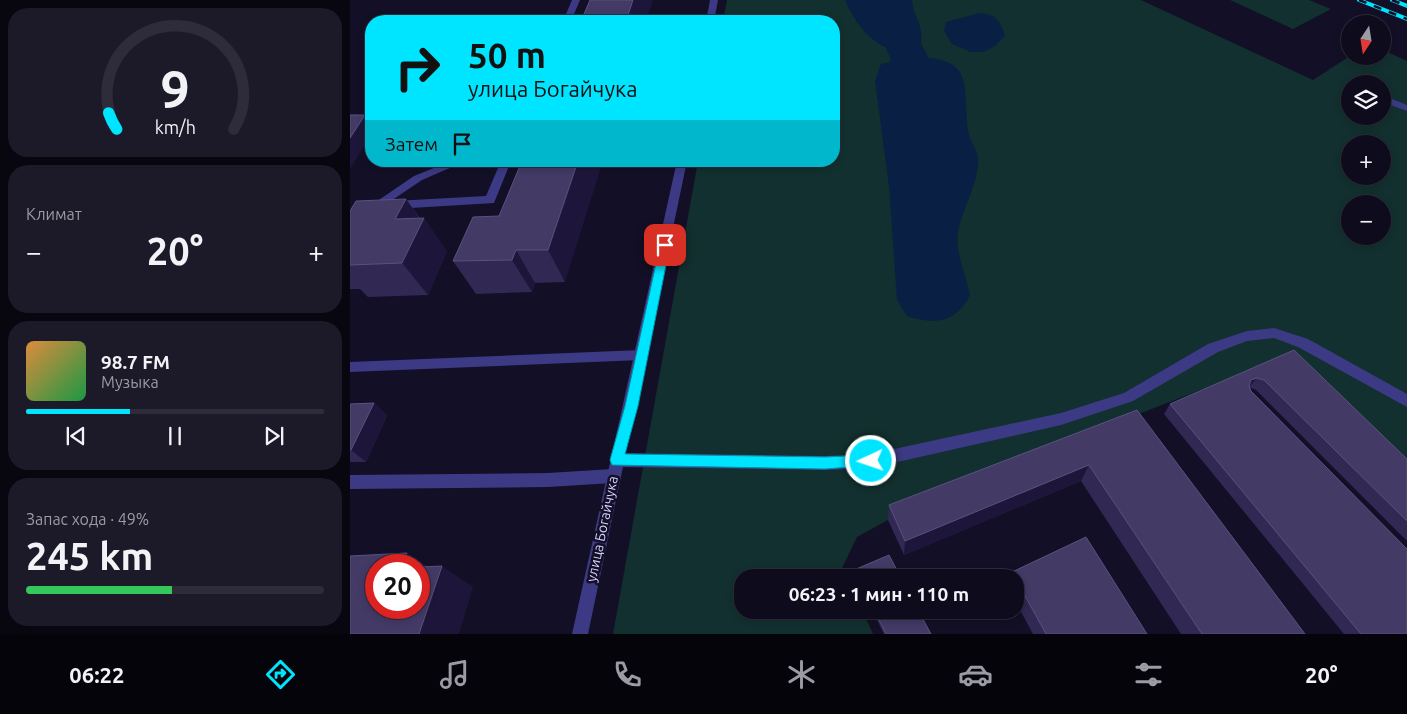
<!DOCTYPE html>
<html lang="ru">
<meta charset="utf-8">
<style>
:root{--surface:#0e0b1c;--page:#1c1929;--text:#f1f3f6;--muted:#9b9ba3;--line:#2e2b3b;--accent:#00e5ff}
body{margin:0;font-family:Ubuntu,sans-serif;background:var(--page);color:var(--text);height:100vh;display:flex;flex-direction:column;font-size:19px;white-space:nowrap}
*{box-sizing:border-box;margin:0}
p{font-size:16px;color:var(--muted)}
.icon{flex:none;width:28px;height:28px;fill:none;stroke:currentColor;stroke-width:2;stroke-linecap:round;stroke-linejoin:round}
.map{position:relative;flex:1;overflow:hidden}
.drawer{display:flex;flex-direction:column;gap:8px;padding:8px;background:#08060f;width:350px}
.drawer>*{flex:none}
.hud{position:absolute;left:15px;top:15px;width:475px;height:152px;border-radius:20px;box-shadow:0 2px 8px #0003,0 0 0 1px var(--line);background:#00e5ff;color:#111;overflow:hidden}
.needle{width:32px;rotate:192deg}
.fabs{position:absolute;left:991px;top:15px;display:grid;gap:10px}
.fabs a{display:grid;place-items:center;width:50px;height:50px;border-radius:50%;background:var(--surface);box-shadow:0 2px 8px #0003,0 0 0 1px var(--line);font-size:25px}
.speed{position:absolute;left:15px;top:554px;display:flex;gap:10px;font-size:25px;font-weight:700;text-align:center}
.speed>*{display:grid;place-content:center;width:65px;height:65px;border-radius:50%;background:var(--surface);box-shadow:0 2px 8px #0003,0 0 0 1px var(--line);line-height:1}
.speed .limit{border:8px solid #d22;background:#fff;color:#111}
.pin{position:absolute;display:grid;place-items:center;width:42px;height:42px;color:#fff;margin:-21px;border-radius:10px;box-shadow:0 2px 8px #0006}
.me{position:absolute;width:55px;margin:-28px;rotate:267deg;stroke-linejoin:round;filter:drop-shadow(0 0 4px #0008)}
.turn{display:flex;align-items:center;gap:18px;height:105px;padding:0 20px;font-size:22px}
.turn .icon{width:65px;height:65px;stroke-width:2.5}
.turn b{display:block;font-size:35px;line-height:42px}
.then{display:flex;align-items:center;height:48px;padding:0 20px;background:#0003;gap:10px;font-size:19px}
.big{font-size:38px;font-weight:700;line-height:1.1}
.drawer .widget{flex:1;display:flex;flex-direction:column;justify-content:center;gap:8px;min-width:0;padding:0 18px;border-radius:20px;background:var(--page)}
.drawer .dial{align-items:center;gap:0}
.dial svg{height:130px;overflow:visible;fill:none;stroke:var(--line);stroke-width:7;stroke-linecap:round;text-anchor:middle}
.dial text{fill:var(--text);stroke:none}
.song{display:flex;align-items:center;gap:15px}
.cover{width:60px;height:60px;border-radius:8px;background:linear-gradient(135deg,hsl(30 70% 55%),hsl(140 70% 35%))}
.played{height:5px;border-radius:2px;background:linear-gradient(90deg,var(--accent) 35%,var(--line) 35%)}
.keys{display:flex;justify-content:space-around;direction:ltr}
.heat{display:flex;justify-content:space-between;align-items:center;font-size:28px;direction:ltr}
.charge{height:8px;border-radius:4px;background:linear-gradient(90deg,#34c759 49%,var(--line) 0)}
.trip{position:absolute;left:384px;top:569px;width:290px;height:50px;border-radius:20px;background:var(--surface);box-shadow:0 2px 8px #0003,0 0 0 1px var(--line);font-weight:700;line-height:50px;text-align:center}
.tab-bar{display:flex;height:80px;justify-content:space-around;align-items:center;background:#06040b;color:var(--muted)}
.tab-bar .icon{width:35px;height:35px}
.tab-bar .on{color:var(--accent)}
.tab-bar b{font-size:22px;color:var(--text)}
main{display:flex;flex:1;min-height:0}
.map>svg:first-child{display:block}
</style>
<main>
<section class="drawer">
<div class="widget dial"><svg viewBox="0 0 100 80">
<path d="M14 69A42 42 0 1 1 86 69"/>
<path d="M14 69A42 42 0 0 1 9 59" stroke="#00e5ff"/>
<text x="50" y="56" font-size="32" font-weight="700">9</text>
<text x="50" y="72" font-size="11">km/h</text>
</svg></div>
<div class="widget"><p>Климат</p>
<div class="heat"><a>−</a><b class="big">20°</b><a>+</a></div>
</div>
<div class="widget">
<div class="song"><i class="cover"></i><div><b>98.7 FM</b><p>Музыка</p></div></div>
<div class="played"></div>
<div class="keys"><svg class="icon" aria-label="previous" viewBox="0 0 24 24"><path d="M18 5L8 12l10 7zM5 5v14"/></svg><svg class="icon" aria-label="pause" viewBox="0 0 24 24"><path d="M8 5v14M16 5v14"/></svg><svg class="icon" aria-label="next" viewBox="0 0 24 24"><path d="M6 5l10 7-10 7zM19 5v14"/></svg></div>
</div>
<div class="widget"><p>Запас хода · 49%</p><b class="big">245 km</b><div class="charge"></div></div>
</section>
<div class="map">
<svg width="1057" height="634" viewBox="0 0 1057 634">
<rect width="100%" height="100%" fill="#130f26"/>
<!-- green -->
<g fill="#12302f" fill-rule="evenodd">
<path d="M 377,0 L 791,0 L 963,80 L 1000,56 L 1032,56 L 1033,50 L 1057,61 L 1057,469 L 936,357 L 786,415 L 538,520 L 507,537 L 492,568 L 497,577 L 392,578 L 392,610 L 512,610 L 523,634 L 263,634 L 348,161 L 484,161 L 484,21 L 373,21 ZM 1000,84 L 1032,84 L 1032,116 L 1000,116 ZM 1000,144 L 1032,144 L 1032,176 L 1000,176 ZM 1000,204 L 1032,204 L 1032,236 L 1000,236 Z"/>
<polygon points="880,0 959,0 981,9 943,29"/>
</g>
<!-- water -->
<g fill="#0a1f44">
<path d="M 495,0 L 562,0 C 563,17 574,24 571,43 C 536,65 507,29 495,0 Z"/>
<path d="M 630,13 C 646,14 651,22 655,36 L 645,46 L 634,52 L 621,52 L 602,44 L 594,31 L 596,22 Z"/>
<path d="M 559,57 C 624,57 613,78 618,130 C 619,141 629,150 628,162 C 628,184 612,210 608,232 C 605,254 616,274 620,295 C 606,323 585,325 557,316 L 547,300 L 539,187 L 525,81 L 531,64 Z"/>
</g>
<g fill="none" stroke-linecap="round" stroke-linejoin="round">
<!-- river -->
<polygon fill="#0a1f44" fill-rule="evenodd" points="515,0 549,0 578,57 598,130 592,139 577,143 562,139 556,130 540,57"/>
<!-- service -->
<g fill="#3d3a85" fill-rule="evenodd">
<polygon points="222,0 230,0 221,21 213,21"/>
<polygon points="1032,95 1057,105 1057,111 1032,102"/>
<polygon points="101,161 116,161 72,180 29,209 21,209 20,206 64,176"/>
<polygon points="151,161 161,161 144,203 44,209 39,205 44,201 136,196"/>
<polygon points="924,328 958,339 1057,394 1057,407 948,347 924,338 897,341 868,352 783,401 711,425 521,468 475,470 267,467 262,465 260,460 262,455 267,453 475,456 521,454 711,413 774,393 858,344 897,331"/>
<polygon points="291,350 296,351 298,355 296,359 291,360 0,372 0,362"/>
<polygon points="263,469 268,471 270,476 268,481 263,483 198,487 0,489 0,475 198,473"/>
</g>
<!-- minor -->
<g fill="#3d3a85" fill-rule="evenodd">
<polygon points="360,0 368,0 364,21 356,21"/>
<polygon points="327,161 337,161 238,634 222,634"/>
</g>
<defs>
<g id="rail">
<polyline points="1009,0 1057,19"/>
<polyline points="1042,0 1057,6"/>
</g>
</defs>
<!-- rail casing -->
<use href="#rail" stroke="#00e5ff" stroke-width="4"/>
<!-- rail -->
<use href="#rail" stroke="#130f26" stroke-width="2.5" stroke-dasharray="8" stroke-linecap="butt"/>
</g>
<!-- wall -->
<g fill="#312854">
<polygon points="172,161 215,282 185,283 182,292 126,294 103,261 149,216"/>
<polygon points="56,199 70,218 97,251 78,295 18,297 10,289 0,289 0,211"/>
<polygon points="944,350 1057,459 1057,541 906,390 899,387 1057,634 994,634 814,414 820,404"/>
<polygon points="24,403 37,416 16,462 0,462 0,404"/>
<polygon points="787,410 955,634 831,634 731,481 554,555 538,520 539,505"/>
<polygon points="662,572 797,634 683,634 665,601 665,578 659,578"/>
<polygon points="522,610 568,610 581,634 534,634"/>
</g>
<!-- shaded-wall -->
<g fill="#1d163a">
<polygon points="283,0 303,0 296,21 276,21"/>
<polygon points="15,115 21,124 21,135 0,169 0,138"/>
<polygon points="228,161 253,161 215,282 198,250"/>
<polygon points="56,199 72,222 74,218 97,251 78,295 52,263 45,219"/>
<polygon points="166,250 185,283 182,292 162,260"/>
<polygon points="907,378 899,387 893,390 901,380"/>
<polygon points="24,403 37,416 16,462 1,450"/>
<polygon points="739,465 731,481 554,555 555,541"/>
<polygon points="57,553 89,574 92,566 123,587 109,634 69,634 69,565 52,565"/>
</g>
<!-- building -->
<g fill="#433a66" stroke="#5a527e">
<polygon points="240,0 283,0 276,21 231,21"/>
<polygon points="0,115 15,115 0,138"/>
<polygon points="172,161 228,161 198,250 166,250 162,260 103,261 123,217 149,216"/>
<polygon points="56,199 45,219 74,218 52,263 0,265 0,211 6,201"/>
<polygon points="944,350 1057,459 1057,521 914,380 907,378 901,380 899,386 901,391 1057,549 1057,634 1011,634 820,404"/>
<polygon points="24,403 1,450 0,450 0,404"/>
<polygon points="787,410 955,634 852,634 739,465 555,541 539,505"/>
<polygon points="736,537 797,634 696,634 662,572"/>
<polygon points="57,553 52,565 26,565 26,608 69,608 69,567 92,566 69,634 0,634 0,556"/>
<polygon points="539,555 551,578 508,578 504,570"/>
<polygon points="524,610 568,610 581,634 536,634"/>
</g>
<!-- route -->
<polygon fill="#00e5ff" stroke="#0095a6" points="315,241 320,245 288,406 275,454 475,457 521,455 526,456 528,461 526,465 475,469 262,465 260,460 275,406 310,245"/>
<g text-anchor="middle" stroke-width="5" stroke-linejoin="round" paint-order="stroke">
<!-- street labels -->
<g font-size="14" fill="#d9d4ff" stroke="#130f26">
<text transform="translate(252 529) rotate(-78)" y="5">улица Богайчука</text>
</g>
</g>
</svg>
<div class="fabs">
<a><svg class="needle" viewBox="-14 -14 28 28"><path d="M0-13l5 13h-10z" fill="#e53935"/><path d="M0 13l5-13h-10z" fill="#9b9ba3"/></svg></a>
<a><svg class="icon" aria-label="layers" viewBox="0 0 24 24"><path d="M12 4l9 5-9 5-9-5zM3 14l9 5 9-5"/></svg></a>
<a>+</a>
<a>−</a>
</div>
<div class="speed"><div class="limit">20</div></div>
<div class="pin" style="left:315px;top:245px;background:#d93025"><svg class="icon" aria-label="arrive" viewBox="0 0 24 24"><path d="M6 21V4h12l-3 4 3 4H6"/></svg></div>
<svg class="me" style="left:521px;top:461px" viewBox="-20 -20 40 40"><circle r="17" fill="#00e5ff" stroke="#fff" stroke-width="3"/><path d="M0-11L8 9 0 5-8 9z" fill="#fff"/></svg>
<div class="trip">06:23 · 1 мин · 110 m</div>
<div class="hud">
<div class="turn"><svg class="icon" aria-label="right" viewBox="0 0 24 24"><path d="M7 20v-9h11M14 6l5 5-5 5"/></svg><div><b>50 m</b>улица Богайчука</div></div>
<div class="then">Затем<svg class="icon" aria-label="arrive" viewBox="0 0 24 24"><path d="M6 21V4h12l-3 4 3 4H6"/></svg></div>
</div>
</div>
</main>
<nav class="tab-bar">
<b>06:22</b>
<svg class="icon on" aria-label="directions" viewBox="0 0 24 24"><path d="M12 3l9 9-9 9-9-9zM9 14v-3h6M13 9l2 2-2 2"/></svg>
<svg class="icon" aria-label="music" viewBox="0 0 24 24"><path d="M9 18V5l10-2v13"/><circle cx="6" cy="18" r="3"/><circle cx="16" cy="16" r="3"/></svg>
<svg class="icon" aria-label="phone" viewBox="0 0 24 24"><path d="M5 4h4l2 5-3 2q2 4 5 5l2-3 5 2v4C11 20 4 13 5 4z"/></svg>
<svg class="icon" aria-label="climate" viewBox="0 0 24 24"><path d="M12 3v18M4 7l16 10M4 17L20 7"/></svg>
<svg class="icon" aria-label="car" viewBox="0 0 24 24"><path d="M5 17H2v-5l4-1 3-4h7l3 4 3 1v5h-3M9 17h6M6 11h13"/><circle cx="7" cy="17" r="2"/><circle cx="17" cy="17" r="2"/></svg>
<svg class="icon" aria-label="filters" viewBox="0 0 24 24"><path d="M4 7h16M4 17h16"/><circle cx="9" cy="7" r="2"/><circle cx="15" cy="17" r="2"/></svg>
<b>20°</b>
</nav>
